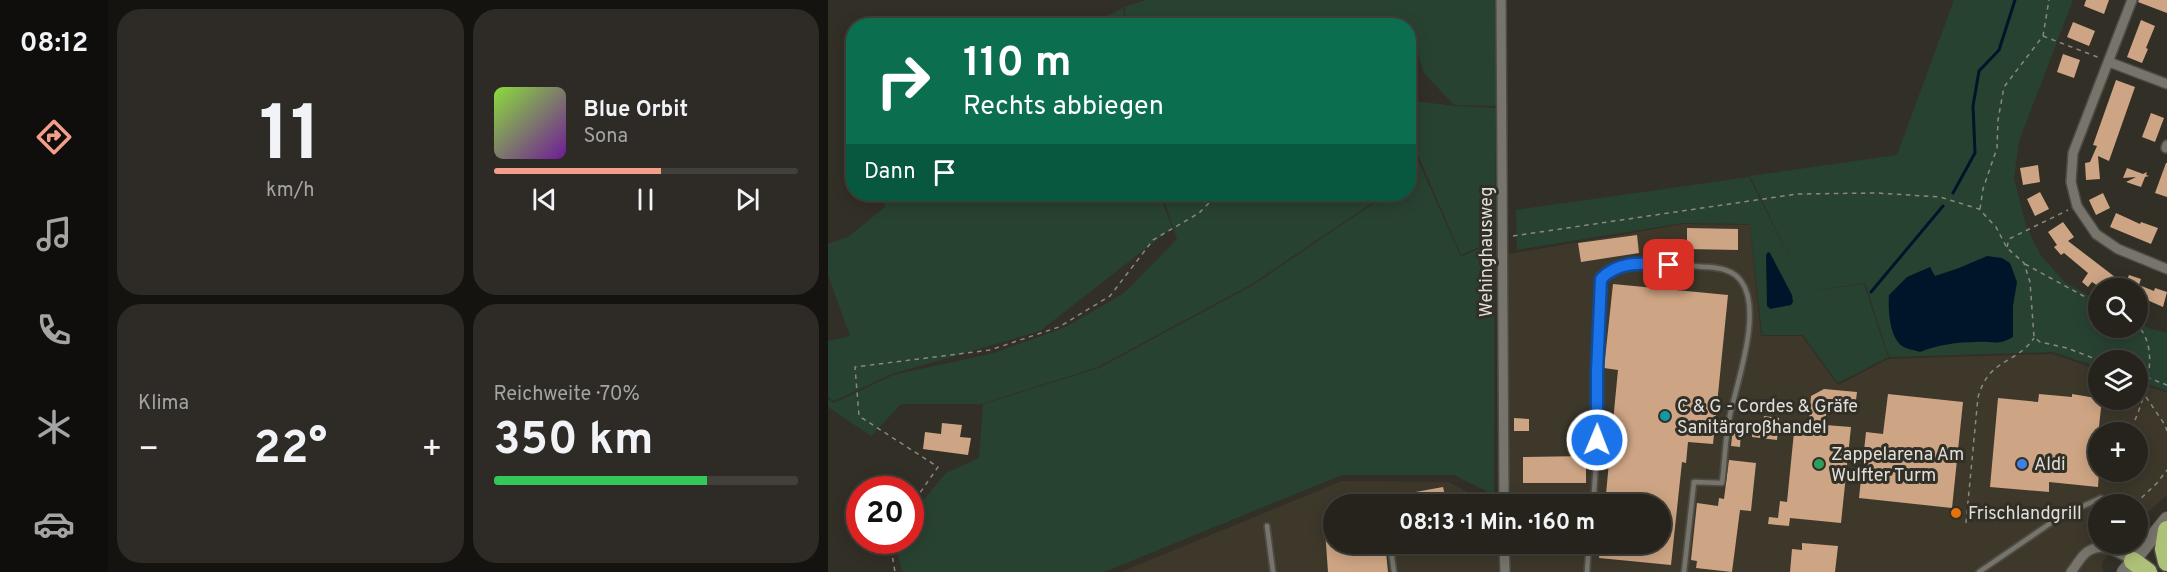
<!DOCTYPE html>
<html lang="de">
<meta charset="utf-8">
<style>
:root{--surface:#26231d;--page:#2e2b26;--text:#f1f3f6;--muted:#a4a4a4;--line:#42403b;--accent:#f49e8a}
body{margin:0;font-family:Overpass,sans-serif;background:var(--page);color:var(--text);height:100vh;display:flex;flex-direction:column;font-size:22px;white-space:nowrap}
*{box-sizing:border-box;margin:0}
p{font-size:20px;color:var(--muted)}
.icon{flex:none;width:33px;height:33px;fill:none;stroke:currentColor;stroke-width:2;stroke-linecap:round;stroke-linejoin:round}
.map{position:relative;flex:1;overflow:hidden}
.panel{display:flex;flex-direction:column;gap:9px;padding:9px;background:#151310;width:720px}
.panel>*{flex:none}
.hud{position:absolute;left:18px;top:18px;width:570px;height:183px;border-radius:24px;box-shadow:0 3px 15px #0003,0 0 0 2px var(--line);background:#0b6e4f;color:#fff;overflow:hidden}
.tools{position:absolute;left:1260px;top:278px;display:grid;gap:12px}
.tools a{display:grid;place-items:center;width:60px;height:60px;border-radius:50%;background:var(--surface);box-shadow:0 3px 15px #0003,0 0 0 2px var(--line);font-size:30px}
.speed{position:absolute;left:18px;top:476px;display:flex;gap:12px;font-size:30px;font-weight:700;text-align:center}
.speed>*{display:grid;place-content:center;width:78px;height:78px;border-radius:50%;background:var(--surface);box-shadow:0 3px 15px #0003,0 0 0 2px var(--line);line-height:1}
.speed .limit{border:9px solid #d22;background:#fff;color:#111}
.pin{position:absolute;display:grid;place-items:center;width:51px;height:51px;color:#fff;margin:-26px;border-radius:12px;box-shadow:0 3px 9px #0006}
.me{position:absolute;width:66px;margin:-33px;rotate:1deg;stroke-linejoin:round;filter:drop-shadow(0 0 4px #0008)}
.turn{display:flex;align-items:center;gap:21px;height:126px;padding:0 18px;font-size:27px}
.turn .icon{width:78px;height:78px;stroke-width:2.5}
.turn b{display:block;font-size:42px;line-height:51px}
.then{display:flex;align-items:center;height:57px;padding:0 18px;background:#0003;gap:12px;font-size:22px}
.big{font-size:45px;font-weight:700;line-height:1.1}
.panel .card{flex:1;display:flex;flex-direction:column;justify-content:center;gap:9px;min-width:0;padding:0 21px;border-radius:24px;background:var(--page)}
.panel .dial{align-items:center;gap:0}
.dial b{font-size:78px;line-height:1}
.song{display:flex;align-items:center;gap:18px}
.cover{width:72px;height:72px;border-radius:9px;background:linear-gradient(135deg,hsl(90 70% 55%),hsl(280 70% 35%))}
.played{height:6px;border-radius:3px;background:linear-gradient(90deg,var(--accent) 55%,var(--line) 55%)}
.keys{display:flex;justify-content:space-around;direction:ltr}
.heat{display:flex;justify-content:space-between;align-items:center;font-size:33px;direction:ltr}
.charge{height:9px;border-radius:4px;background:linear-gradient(90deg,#34c759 70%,var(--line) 0)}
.panel .tiles{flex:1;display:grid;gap:9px;grid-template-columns:repeat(2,1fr)}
.trip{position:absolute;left:495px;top:494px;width:348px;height:60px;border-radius:30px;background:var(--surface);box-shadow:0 3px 15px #0003,0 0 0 2px var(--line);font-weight:700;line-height:60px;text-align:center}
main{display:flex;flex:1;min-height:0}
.dock{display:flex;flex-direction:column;width:108px;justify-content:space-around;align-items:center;background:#0f0e0c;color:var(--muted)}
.dock .icon{width:42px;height:42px}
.dock .on{color:var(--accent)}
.dock b{font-size:27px;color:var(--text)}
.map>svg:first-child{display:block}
</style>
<main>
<nav class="dock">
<b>08:12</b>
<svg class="icon on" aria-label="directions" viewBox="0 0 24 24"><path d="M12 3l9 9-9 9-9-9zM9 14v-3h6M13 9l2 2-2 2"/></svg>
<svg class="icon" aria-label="music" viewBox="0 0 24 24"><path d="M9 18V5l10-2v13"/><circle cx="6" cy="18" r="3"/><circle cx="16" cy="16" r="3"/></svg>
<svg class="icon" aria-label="phone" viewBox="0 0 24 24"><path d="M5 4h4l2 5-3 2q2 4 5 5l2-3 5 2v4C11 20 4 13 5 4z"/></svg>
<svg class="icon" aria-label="climate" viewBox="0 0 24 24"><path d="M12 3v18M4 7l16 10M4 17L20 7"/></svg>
<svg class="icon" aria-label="car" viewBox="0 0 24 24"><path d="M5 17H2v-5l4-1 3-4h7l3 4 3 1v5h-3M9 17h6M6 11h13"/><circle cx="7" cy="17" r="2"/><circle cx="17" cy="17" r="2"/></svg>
</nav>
<section class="panel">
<div class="tiles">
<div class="card dial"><b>11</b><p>km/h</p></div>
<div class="card">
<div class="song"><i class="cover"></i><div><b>Blue Orbit</b><p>Sona</p></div></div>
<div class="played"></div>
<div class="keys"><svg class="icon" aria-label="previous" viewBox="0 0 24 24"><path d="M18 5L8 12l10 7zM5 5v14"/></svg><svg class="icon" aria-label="pause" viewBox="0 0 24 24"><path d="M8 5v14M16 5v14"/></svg><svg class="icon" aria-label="next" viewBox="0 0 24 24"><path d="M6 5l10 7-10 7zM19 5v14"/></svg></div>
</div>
<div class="card"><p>Klima</p>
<div class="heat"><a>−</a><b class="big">22°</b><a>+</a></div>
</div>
<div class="card"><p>Reichweite · 70%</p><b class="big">350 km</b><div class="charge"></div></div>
</div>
</section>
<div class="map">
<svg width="1339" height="572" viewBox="0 0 1339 572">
<rect width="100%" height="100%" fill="#322f27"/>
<!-- built -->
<path fill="#3d382a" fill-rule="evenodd" d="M 855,224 L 922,225 L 933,336 L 974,336 L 1010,385 L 1060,359 L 1225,354 L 1270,370 L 1270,399 L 1310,399 L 1310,383 L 1339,393 L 1339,495 L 1310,521 L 1310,504 L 1270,504 L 1270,543 L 1289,543 L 1274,563 L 1275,572 L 293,572 L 514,481 L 621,482 L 662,504 L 506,504 L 506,543 L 832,543 L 832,504 L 681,504 L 681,254 ZM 1270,432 L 1310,432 L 1310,471 L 1270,471 Z"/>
<!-- green -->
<g fill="#284231">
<polygon points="318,0 669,0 669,106 626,105 596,73 585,40 581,40 580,26 299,25 296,7"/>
<polygon points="1126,0 1245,0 1191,141 1186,178 1198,226 1213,256 1238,283 1270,301 1270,327 1310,327 1310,322 1323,329 1339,333 1339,391 1310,381 1310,360 1270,360 1270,367 1225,352 1061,357 1037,283 978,292 1036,284 1060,357 1010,383 975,335 934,335 922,224 855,223 689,250 688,210 921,177 971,276 922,176 1069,155"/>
<polygon points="295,8 298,25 261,25"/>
<polygon points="580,100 626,106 668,108 667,240 633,255 590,155 581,150"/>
<polygon points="581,152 588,156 633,257 667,241 666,495 626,475 514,475 276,572 74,572 70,555 72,540 82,540 83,515 118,473 151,458 155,404 271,368 425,285 555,197 556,194 580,194"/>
<polygon points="57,194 332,194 344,228 212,331 64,374 6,401 0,397 0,341 22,336 0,275 0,244 20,237 57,207"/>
<polygon points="334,194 554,194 553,197 424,284 270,367 153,404 73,404 43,436 0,407 0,399 6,403 65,375 166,353 238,327 296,293 349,239"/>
</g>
<!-- water -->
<g fill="#001529">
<polygon points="940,252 942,253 964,295 965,302 963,305 942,309 939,306 938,255"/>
<path d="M 1159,256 L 1174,258 L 1182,263 L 1189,282 L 1185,306 L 1185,337 C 1170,346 1164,341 1148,342 C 1129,342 1109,345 1092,352 C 1087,350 1078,349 1074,346 C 1061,336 1060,309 1061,295 L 1079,277 L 1102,267 L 1107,276 L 1131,268 Z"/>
</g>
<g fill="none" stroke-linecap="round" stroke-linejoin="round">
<!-- stream -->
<g stroke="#001529" stroke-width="3">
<polyline points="1125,193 1147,153 1145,106 1151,71 1171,50 1187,0"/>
<polyline points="1043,292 1115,206"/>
</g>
</g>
<!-- building -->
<g fill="#cea584">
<polygon points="1258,0 1281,0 1276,14 1256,6"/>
<polygon points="1311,0 1339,0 1339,13 1310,2"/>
<polygon points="1313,20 1327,26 1318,48 1320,49 1314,63 1299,57"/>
<polygon points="1245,22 1267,31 1261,46 1239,37"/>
<polygon points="1235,54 1252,60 1246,78 1229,72"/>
<polygon points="1288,80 1307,87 1281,161 1270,156 1272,179 1258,180 1257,163 1262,162 1269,146 1265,145"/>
<polygon points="1323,113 1336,118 1327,142 1314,137"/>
<polygon points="1338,163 1339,163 1339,197 1327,193"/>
<polygon points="1210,165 1212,182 1195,185 1192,168"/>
<polygon points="1299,168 1315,174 1319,172 1318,175 1321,176 1317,177 1313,187 1298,182 1308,177 1295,178"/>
<polygon points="1212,192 1221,209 1207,216 1199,199"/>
<polygon points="1275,193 1282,208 1268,215 1261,200"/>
<polygon points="1288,213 1312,224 1313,222 1330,228 1323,244 1282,227"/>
<polygon points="1235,222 1246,237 1240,241 1287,277 1279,288 1273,288 1264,282 1260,287 1254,282 1260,273 1236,253 1233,255 1226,247 1229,245 1220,232"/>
<polygon points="859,228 910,229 910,250 859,249"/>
<polygon points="809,235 811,253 753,262 750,243"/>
<polygon points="1301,275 1313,279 1311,285 1326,291 1327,288 1339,292 1335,307 1310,296 1310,288 1296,288"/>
<polygon points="785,284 900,295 885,444 860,442 858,463 854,462 843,565 771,558 773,543 832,543 832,504 777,504 790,370 776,368"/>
<polygon points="996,389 1029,392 1027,408 999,406 997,425 1023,427 1013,523 962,518 961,526 940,524 941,517 950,518 952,501 959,502 967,422 981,423 983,396"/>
<polygon points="1060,394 1135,402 1124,508 1031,498 1038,432 1055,434"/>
<polygon points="1211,394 1244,397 1244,394 1274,399 1266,472 1271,473 1270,487 1221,482 1221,492 1162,487 1170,398 1210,402"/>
<polygon points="936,416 951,418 949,440 924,437 925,423 935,424"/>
<polygon points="686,418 701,419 701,431 686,431"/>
<polygon points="114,423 134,425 132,437 143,438 140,455 95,449 97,432 113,434"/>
<polygon points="905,428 913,429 912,447 903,446"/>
<polygon points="758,456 758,483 695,483 695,457"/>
<polygon points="901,460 928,463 923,511 912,510 904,572 868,568 869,561 863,560 869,503 890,506 891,498 896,499"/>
<polygon points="615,487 619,504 584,504 582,493"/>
<polygon points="496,516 506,516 506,543 557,543 560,572 500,572"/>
<polygon points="974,543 1010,546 1007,572 962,572 964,549 974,550"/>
</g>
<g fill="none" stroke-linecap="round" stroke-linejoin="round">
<defs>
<g id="lane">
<path d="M 765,504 C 772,432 769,359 772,287 C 780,252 852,266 880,267 C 892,268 905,270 913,281 C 935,310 909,382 902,415 C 897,437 897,461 894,483 L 866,482 L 856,572"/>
<polyline points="439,526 445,572"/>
<polyline points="562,543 566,572"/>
<polyline points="759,572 761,543"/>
<polyline points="1151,572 1233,516 1273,498"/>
</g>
<g id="street">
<polyline points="673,0 676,504"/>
<polyline points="1304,0 1245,153 1243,182 1249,206 1268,234 1290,249 1339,269"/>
<polyline points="1281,62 1339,84"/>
<polyline points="1338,148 1339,145"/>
<polyline points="676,543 677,572"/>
<path d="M 1243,572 C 1248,566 1253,556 1259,552 C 1275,541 1292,553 1305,561"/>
</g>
<polyline id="secondary" points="1296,572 1339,519"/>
<g id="highway">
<polyline points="1339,530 1336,549 1339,562"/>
<polyline points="1305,561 1320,572"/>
</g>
</defs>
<!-- lane casing -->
<use href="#lane" stroke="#4d4b45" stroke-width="8"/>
<!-- street casing -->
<use href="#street" stroke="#4d4b45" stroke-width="12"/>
<!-- secondary casing -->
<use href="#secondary" stroke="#4d4b45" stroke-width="16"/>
<!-- highway casing -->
<use href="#highway" stroke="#4d4b45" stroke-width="21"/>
<!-- path -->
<g stroke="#8b8882" stroke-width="1.5" stroke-dasharray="4.5 4.5" stroke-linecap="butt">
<polyline points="1215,36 1272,58"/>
<polyline points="1152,209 1155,189 1169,148 1170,120 1176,87 1215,36 1221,0"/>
<polyline points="685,236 969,194 1049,193 1112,197 1151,209 1168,227 1179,248 1196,263 1202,282 1206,337 1212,342 1239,348 1270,360"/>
<polyline points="1179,247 1181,239 1240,210"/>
<polyline points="1197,264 1270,304"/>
<polyline points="1310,374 1339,385"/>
<polyline points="1318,397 1337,425 1339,431"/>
<path d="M 1307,420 C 1318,394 1332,349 1310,326"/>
<polyline points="1307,504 1329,483 1339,470"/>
<polyline points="82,507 110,467 31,416 27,367 162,350 231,327 282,296 325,240 371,213 390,194"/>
<path d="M 1138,523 L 1150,397 C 1162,357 1186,366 1206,338"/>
<polyline points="64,540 63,548 67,572"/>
</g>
<!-- lane -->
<use href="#lane" stroke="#77746b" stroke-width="4.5"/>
<!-- street -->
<use href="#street" stroke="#77746b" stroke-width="9"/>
<!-- secondary -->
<use href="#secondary" stroke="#77746b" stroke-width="14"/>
<!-- highway -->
<use href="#highway" stroke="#aec178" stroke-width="18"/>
</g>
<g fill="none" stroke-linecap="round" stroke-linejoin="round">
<defs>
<path id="route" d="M 769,440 L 769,372 L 773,279 C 792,259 817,264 841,265"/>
</defs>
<!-- route casing -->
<use href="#route" stroke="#114b97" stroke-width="15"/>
<!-- route -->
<use href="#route" stroke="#1a73e8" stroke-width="10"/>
</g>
<!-- markers -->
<circle fill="#0f9aa8" stroke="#322f27" stroke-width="2" cx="837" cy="416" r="6"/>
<circle fill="#2e9e5b" stroke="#322f27" stroke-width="2" cx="991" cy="464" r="6"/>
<circle fill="#3f7fe0" stroke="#322f27" stroke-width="2" cx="1194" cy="464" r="6"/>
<circle fill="#e8710a" stroke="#322f27" stroke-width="2" cx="1128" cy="513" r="6"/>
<g text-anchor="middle" stroke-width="6" stroke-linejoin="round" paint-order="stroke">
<!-- street labels -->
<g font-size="18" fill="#e1dfda" stroke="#322f27">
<text transform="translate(658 252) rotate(-90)" y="6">Wehinghausweg</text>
</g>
<!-- poi labels -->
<g font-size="18" fill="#e1dfda" stroke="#322f27" text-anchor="start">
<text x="849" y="412">C &amp; G - Cordes &amp; Gräfe<tspan x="849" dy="21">Sanitärgroßhandel</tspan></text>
<text x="1003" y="460">Zappelarena Am<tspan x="1003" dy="21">Wulfter Turm</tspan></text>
<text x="1206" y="470">Aldi</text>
<text x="1140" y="519">Frischlandgrill</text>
</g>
</g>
</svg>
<div class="tools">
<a><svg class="icon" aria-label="search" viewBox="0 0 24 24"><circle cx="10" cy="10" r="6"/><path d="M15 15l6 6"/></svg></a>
<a><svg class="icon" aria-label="layers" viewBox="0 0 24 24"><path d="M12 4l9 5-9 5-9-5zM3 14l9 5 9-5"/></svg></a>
<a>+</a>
<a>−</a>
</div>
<div class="speed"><div class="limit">20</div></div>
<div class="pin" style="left:841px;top:265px;background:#d93025"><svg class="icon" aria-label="arrive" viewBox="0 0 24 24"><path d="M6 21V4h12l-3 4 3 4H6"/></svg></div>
<svg class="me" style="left:769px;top:440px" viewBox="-20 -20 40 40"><circle r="17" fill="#1a73e8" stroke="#fff" stroke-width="3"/><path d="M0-11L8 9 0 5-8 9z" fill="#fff"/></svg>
<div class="trip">08:13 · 1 Min. · 160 m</div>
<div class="hud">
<div class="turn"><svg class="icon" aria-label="right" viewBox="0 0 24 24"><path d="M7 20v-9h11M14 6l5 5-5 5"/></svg><div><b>110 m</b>Rechts abbiegen</div></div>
<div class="then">Dann<svg class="icon" aria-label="arrive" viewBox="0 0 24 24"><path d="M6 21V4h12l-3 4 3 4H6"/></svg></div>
</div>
</div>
</main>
